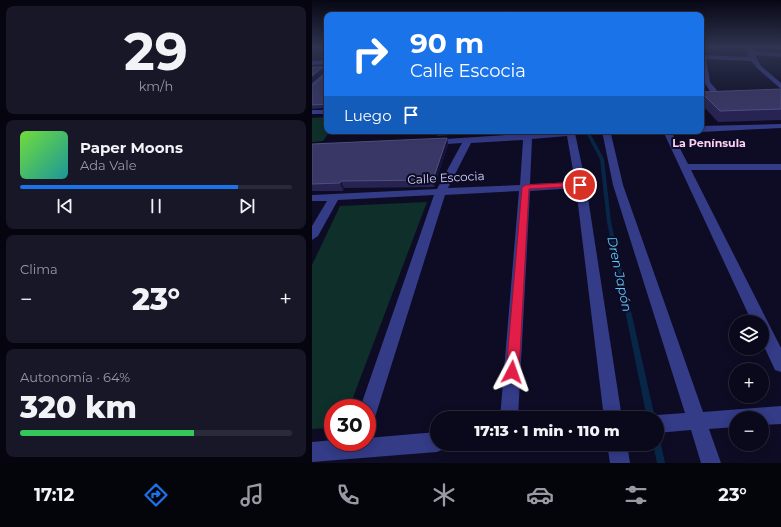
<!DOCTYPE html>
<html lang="es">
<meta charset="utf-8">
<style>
:root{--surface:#0a091b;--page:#181728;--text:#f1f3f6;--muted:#999aa3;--line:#2a2a3a;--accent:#1a73e8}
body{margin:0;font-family:Montserrat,sans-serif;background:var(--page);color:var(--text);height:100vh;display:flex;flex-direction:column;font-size:15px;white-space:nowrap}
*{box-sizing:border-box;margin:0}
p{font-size:13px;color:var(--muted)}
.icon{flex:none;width:22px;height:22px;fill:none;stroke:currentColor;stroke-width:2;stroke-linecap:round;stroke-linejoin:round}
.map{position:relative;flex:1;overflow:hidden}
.sheet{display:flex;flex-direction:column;gap:6px;padding:6px;background:#06050f;width:312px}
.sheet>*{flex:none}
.top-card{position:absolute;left:12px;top:12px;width:380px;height:122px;border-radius:8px;box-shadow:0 2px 10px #0003,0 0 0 1px var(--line);background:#1a73e8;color:#fff;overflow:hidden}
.tools{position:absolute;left:417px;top:315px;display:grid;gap:8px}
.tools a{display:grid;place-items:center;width:40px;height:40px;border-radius:50%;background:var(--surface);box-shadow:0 2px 10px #0003,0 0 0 1px var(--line);font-size:20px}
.speed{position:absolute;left:12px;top:399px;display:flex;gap:8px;font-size:20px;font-weight:700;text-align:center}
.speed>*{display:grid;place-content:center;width:52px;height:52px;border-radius:50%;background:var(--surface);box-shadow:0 2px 10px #0003,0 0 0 1px var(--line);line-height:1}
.speed .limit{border:6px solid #d22;background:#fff;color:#111}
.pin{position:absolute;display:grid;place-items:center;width:34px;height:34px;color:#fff;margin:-17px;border:2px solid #fff;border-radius:50%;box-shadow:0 1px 4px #0007}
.me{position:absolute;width:44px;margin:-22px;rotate:4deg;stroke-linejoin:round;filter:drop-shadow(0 0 3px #0008)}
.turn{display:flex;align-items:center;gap:14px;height:84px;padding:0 20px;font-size:18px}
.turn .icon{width:52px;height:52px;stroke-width:2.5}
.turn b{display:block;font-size:28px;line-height:34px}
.then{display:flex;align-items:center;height:38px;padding:0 20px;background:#0003;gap:8px;font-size:15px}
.big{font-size:30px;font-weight:800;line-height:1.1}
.sheet .card{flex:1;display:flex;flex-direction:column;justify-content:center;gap:6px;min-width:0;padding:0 14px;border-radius:8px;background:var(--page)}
.sheet .dial{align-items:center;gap:0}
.dial b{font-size:52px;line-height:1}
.song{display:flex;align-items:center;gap:12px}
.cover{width:48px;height:48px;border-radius:6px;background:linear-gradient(135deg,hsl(100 70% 55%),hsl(180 70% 35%))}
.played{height:4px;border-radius:2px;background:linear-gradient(90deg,var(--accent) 80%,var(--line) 80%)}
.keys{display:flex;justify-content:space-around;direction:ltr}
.heat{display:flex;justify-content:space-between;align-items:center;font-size:22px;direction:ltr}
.charge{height:6px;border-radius:3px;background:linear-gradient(90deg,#34c759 64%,var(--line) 0)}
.trip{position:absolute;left:118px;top:411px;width:234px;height:40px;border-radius:20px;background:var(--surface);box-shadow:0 2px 10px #0003,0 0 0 1px var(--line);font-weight:800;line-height:40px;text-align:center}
.tabs{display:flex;height:64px;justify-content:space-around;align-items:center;background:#04040b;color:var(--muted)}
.tabs .icon{width:28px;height:28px}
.tabs .selected{color:var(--accent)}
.tabs b{font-size:18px;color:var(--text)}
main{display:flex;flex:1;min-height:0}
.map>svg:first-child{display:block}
</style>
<main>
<section class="sheet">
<div class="card dial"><b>29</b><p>km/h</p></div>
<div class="card">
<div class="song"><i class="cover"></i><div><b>Paper Moons</b><p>Ada Vale</p></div></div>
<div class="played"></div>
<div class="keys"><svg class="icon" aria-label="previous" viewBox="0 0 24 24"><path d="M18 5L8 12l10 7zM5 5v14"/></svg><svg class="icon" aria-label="pause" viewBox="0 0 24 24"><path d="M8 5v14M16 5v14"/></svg><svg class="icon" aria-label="next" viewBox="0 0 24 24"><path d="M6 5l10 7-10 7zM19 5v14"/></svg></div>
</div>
<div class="card"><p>Clima</p>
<div class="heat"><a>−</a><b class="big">23°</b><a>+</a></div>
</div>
<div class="card"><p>Autonomía · 64%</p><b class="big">320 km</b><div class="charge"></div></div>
</section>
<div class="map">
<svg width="469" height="463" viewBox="0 0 469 463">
<rect width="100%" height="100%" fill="#0d0c24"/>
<!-- green -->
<g fill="#0f2f2a">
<polygon points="15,117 15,131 18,131 11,141 0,142 0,118"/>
<polygon points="115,202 37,408 21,408 21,428 0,429 0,265 28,206"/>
</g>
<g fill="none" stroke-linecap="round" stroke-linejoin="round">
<!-- stream -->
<g fill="#082748" fill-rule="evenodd">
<polygon points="273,131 277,131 292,159 299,222 343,418 335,418 295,222 288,159"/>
<polygon points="345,440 348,441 349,444 353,463 345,463 341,444 345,444"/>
</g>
<!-- minor -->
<g fill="#343b87" fill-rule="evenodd">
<polygon points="434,47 440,47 441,51 469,53 469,57 443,55 449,66 469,83 469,89 445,68 439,61 394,59 398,82 411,98 404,100 392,82 389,55 437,57"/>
<polygon points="15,60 15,64 0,65 0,61"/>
<polygon points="15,70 15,76 0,89 0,83"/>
<rect x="0" y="110" width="15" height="4"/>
<polygon points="469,124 469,128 389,132 387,131 389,131 389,126"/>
<path d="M 253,131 L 261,131 L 263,133 L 274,185 L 310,418 L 292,418 L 264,188 L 218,191 L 206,418 L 188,418 L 207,191 L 133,195 L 64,414 L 62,420 L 55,423 L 55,408 L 48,408 L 122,195 L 26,200 L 6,236 L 0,240 L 0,226 L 15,201 L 0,201 L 0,195 L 125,189 L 150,143 L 121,145 L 117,142 L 118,140 ZM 255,136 L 263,182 L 218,184 L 220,139 ZM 211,140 L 208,185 L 136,188 L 159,143 Z"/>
<polygon points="290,131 329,131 325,134 299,134 311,185 391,412 469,406 469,424 450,425 450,418 424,418 424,427 397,429 409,463 389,463 379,430 345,433 345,418 338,418 345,415 373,413 301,185"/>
<polygon points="351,131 359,131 376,164 469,164 469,170 379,170 469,348 469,372 463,370 450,342 450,322 440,322"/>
<polygon points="125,432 125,444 134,444 132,449 125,452 0,462 0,442 21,440 21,442 55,442 55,438"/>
<polygon points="295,444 315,444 318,463 298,463"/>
</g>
</g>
<!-- wall -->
<g fill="#272454">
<polygon points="15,72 15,108 0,109 0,86 15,74"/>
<polygon points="469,89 469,120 406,122 389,104 389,92"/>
<polygon points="140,131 139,135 125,136 124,132"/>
<polygon points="135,138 136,145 122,187 32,188 31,191 0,191 0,144"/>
</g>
<!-- shaded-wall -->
<g fill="#151339">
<polygon points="11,67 12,71 0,81 0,76"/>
<polygon points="135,138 136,145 122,187 121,180"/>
<polygon points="29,181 32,188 31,191 28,183"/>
</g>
<!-- building -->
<g fill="#393766" stroke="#514f7e">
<polygon points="0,67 11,67 0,76"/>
<polygon points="15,72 15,104 0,105 0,86 15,74"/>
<polygon points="469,89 469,109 408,111 389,92"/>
<polygon points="135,138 121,180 29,181 28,183 0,184 0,144"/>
</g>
<!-- sky -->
<linearGradient id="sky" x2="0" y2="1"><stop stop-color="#070714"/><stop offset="0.42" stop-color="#2f3450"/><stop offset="1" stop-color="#2f3450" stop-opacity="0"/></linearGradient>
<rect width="469" height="112" fill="url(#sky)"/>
<!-- route -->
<polygon fill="#e11d48" stroke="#92132f" points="268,182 272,185 271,186 217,189 207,372 205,376 200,377 196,376 194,372 210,187 214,185"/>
<g text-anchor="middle" stroke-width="4" stroke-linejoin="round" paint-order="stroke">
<!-- far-neighbourhood labels -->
<g font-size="11" font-weight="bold" fill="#ffd2f4" stroke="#0d0c24">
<text x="397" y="147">La Península</text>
</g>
<!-- street labels -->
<g font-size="12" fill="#d0d1ff" stroke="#0d0c24">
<text transform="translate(134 178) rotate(-3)" y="4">Calle Escocia</text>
</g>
<!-- water labels -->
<g font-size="13" font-style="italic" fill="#5ec9ff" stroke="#0d0c24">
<text transform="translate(308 274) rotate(78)" y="5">Dren Japón</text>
</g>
</g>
</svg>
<div class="tools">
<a><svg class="icon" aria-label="layers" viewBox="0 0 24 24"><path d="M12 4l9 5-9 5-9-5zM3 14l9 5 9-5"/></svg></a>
<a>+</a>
<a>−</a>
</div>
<div class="speed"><div class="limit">30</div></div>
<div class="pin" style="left:268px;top:185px;background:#d93025"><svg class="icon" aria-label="arrive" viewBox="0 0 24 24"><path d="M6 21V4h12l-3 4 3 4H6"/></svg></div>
<svg class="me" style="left:200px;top:372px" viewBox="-20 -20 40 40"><path d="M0-17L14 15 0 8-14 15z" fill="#e11d48" stroke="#fff" stroke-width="4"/></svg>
<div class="trip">17:13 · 1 min · 110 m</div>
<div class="top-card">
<div class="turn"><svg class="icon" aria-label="right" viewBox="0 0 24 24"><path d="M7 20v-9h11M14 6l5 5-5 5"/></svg><div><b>90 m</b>Calle Escocia</div></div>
<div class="then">Luego<svg class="icon" aria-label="arrive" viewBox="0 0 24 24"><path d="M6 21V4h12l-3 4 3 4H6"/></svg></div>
</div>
</div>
</main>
<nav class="tabs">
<b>17:12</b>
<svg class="icon selected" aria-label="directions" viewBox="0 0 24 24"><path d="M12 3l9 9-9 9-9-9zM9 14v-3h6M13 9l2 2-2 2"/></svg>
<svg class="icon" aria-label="music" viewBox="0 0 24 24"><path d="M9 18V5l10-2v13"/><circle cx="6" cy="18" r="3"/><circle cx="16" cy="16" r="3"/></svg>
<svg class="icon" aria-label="phone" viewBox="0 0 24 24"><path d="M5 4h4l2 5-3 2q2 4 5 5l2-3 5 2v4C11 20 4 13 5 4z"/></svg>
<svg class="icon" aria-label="climate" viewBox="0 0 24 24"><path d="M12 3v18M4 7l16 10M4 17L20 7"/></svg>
<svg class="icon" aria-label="car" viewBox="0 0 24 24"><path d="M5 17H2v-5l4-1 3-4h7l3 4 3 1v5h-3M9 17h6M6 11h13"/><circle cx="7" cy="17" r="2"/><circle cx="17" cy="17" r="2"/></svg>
<svg class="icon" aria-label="filters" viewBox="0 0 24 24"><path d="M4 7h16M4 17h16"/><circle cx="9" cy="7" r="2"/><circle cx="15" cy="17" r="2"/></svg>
<b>23°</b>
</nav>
